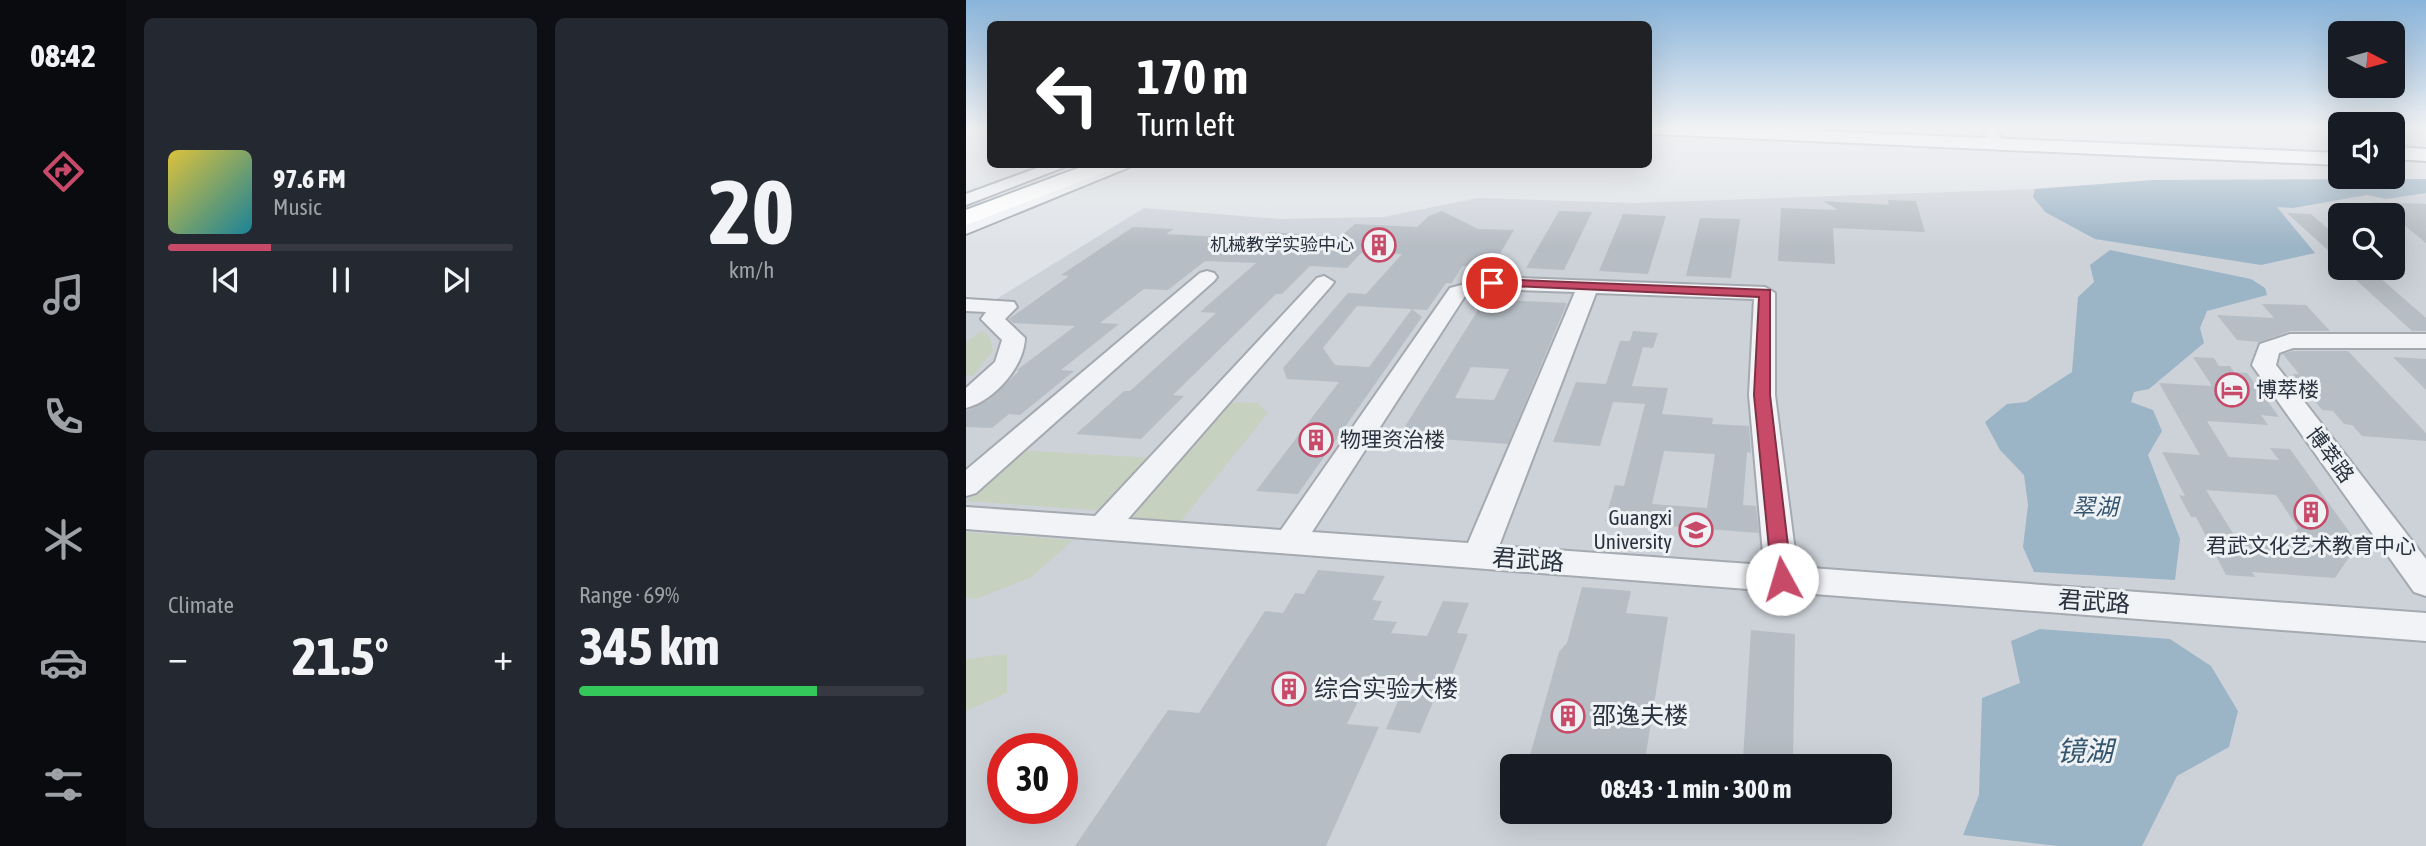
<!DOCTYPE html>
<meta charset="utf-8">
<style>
:root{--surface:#171b24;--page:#242831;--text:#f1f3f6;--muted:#9ea1a6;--line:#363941;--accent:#c74a69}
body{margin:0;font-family:"Asap Condensed","Noto Sans SC",sans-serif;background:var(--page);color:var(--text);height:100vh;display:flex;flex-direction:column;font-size:26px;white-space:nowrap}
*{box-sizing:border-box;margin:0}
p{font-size:23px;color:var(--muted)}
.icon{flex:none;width:38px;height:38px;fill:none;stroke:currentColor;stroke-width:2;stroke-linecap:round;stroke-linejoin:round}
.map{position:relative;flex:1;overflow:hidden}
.panel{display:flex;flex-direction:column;gap:18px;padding:18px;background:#0d0f14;width:840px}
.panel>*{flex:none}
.hud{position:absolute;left:21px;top:21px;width:665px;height:147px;border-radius:10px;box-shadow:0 7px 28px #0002;background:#202124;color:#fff;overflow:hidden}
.needle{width:46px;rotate:96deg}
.buttons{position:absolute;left:1362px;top:21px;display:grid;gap:14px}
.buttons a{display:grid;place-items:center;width:77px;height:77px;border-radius:10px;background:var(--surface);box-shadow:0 7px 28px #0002;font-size:35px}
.speed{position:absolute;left:21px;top:733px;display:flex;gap:14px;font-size:35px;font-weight:700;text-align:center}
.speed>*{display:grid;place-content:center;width:91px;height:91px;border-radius:50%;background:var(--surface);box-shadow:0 7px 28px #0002;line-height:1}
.speed .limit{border:10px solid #d22;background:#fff;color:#111}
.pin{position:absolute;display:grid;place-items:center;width:60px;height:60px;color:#fff;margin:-30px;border:4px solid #fff;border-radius:50%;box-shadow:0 2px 7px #0007}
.me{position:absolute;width:77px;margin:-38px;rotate:354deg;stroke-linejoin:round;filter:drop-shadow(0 0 5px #0008)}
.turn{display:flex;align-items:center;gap:24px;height:147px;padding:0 35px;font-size:32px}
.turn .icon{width:91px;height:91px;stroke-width:2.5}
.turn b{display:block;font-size:49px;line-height:60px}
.big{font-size:52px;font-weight:700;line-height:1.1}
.panel .card{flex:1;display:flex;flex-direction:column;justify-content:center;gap:10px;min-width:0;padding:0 24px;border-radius:10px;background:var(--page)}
.panel .dial{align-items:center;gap:0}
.dial b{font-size:91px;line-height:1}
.song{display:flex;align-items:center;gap:21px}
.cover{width:84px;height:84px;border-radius:10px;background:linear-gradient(135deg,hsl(50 70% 55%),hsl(190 70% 35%))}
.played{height:7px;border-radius:4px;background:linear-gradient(90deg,var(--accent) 30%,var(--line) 30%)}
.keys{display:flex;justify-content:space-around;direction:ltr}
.heat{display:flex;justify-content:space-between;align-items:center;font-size:38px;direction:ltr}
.charge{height:10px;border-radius:5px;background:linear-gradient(90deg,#34c759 69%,var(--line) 0)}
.panel .tiles{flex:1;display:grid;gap:18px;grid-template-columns:repeat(2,1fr)}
.trip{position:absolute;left:534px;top:754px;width:392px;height:70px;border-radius:10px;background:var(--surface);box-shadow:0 7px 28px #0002;font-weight:700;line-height:70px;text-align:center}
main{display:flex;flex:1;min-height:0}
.menu{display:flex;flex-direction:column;width:126px;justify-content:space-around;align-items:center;background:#090b0e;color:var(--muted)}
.menu .icon{width:49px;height:49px}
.menu .current{color:var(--accent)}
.menu b{font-size:32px;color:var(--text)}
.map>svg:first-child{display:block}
</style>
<main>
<nav class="menu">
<b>08:42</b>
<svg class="icon current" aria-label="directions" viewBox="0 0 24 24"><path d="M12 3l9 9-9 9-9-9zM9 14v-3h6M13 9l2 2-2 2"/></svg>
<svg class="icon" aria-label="music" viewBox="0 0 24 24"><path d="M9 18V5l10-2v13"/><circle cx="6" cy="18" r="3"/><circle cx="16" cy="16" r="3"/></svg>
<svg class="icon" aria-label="phone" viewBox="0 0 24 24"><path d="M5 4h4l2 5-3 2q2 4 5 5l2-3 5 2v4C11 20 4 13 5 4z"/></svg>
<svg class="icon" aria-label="climate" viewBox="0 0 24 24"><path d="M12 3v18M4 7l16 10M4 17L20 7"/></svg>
<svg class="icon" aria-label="car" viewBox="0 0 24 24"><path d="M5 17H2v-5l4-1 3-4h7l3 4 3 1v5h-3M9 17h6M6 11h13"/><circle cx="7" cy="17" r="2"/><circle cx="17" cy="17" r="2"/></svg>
<svg class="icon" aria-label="filters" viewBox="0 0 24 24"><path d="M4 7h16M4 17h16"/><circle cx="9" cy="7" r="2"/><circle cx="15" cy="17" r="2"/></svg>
</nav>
<section class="panel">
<div class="tiles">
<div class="card">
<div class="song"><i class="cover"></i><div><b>97.6 FM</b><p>Music</p></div></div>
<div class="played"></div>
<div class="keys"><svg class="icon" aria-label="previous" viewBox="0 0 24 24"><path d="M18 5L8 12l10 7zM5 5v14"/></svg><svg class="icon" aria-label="pause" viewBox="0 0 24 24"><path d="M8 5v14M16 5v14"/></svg><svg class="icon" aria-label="next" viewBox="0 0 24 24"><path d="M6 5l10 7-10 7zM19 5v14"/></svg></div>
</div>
<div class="card dial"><b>20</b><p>km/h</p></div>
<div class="card"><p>Climate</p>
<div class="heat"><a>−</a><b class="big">21.5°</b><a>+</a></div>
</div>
<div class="card"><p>Range · 69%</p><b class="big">345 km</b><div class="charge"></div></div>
</div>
</section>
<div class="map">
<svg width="1460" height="846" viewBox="0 0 1460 846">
<rect width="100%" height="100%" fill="#dfe3e7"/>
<!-- built -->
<path fill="#cdd2d9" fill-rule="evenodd" d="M 1460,179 L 1460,846 L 0,846 L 0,310 L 11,311 L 178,208 L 312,219 L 417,217 L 512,198 L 670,203 L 1069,189 L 1188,180 ZM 1374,215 L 1426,215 L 1426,268 L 1374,268 ZM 37,749 L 96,749 L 96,808 L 37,808 ZM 546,766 L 914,766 L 914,812 L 546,812 Z"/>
<!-- green -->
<g fill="#c6d1c0">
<polygon points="16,331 24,337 27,351 7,376 0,375 0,342"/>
<polygon points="262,402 291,403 302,413 214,522 159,519"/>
<polygon points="51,450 189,458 139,511 0,501"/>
<polygon points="0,532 107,540 66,577 10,599 0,598"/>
<polygon points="41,654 41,693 0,711 0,659"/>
</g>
<!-- water -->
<g fill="#9bb4c6">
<polygon points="1460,179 1460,193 1420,199 1401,195 1327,208 1311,207 1349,253 1295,265 1129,239 1079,212 1067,197 1069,189 1188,180"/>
<polygon points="1144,250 1285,279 1299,288 1301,295 1241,311 1234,328 1238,343 1183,389 1168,392 1165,402 1187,410 1196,431 1182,455 1214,539 1209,580 1068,572 1057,547 1062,505 1058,475 1034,450 1019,422 1041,404 1060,402 1106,372 1112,297 1128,282 1124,265"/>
<polygon points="1074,629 1204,639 1245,666 1272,711 1263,747 1211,776 1176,846 1092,846 997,835 1013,795 1016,698 1054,683 1045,641"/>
</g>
<!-- building -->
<g fill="#b6bdc4" fill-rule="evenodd">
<polygon points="922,200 950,201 959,232 867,228 869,264 812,261 815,208 872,210 857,201 923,205"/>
<polygon points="1406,202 1460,204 1460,243 1426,215"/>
<polygon points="476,211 512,229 548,230 526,267 496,266 486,283 480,283 461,310 391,306 357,348 369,365 403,367 446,309 456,317 332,494 290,491 373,382 321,379 317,368 382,293 400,294 436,254 395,253 381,268 344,266 316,294 310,294 207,395 218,396 175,439 110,434 158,391 164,391 250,313 234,312 290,263 239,261 202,290 178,289 134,323 153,324 95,370 108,371 54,415 43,414 26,428 0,427 0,411 23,400 53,371 51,370 109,326 47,323 43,319 103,276 95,275 167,227 208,229 200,234 294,239 303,232 374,237 389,224 451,227 463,216"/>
<polygon points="593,211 626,212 598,270 560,268"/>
<polygon points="1321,213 1345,214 1374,239 1374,261"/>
<polygon points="657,214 700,216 682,274 633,271"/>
<polygon points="734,218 774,219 765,278 720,276"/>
<polygon points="1377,268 1404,269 1460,318 1460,331 1446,331"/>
<path d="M 519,299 L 601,303 L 542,444 L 433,436 ZM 505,367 L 543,369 L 528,400 L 489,398 Z"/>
<polygon points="1296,304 1340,305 1364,331 1324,331 1293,342 1271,340 1251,315 1308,318"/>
<path d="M 667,331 L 692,333 L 687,348 L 677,347 L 666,386 L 702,388 L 696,414 L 747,418 L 746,424 L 783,426 L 785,453 L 781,452 L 777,505 L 790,506 L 793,533 L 639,521 L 649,485 L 658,486 L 679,404 L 647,402 L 634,446 L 587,442 L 610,382 L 640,384 L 654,341 L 664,341 ZM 698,451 L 749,454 L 741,508 L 686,504 Z"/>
<polygon points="1327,351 1382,351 1460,433 1460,441 1396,436 1386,425 1378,424 1367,411 1356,410 1327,374 1333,374 1317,354"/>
<path d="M 1227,357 L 1248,358 L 1253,366 L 1264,366 L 1268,372 L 1281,373 L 1313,417 L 1295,415 L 1302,425 L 1241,421 L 1263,457 L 1313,460 L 1304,448 L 1324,449 L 1392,544 L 1369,578 L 1286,572 L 1289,577 L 1260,575 L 1230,517 L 1225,517 L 1213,495 L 1219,496 L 1196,452 L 1234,455 L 1193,383 L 1246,386 ZM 1240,490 L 1310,495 L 1332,528 L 1319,546 L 1273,543 Z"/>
<polygon points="1427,357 1460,359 1460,390"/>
<polygon points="352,570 419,576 406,600 416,601 407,620 431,622 425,633 461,636 477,601 503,603 491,633 502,634 479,693 471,693 454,733 420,729 438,687 401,683 381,724 413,727 360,846 109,846 202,710 233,713 299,611 317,613 329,593 338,594"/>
<polygon points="616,587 665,591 660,613 702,617 678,766 561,766 593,652 601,643"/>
<polygon points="785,630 829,634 827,764 777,759"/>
</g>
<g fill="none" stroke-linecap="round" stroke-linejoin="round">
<defs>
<g id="minor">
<polygon points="1016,129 1030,129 1040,146 1037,149 1027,149"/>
<polygon points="82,164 106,164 0,205 0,194"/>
<polygon points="148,164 171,164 0,234 0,222"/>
<polygon points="241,271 248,273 251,277 248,281 10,493 0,496 0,470 234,273"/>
<path d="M 358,276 L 368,282 L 365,286 L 162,519 L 315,530 L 484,288 L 526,277 L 799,287 L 809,293 L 809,395 L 831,567 L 1460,613 L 1460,641 L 0,529 L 0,507 L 129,516 L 351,278 ZM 526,289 L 609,292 L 502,543 L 346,532 L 499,296 ZM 630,293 L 788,299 L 783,395 L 798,565 L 533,546 Z"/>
<path d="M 0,299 L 48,302 L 51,307 L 39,319 L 59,338 C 58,367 28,401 0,408 L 0,388 L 29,362 L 36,340 L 15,319 L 20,312 L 0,311 Z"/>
<polygon points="1324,334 1460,334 1460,348 1327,348 1313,353 1310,365 1460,559 1460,596 1448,592 1286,365 1294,344"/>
</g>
<g id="major">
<polygon points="682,129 805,129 1374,153 1374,165 688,134 682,133"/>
<polygon points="1426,147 1460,149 1460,161 1426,159"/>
<polygon points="123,164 153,164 150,168 0,225 0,210"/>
</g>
</defs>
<!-- minor casing -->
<use href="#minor" stroke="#a5aab1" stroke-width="4"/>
<!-- major casing -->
<use href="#major" stroke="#9fa9b2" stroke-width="4"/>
<!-- minor -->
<use href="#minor" fill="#f1f3f6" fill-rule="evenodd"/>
<!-- major -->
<use href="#major" fill="#fff" fill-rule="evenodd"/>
</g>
<!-- sky -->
<linearGradient id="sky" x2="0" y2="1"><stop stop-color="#89b4da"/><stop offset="0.52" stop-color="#f1f2f4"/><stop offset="1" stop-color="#f1f2f4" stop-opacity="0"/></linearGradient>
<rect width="1460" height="247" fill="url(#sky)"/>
<!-- route -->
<polygon fill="#c74a69" stroke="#813044" stroke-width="2" points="526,279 804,290 804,395 826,579 823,584 809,584 806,579 788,395 793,297 522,285 522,280"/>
<!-- icons -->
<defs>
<symbol id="building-ring" viewBox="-11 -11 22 22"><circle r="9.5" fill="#eef2f5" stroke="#c74a69" stroke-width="1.5"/><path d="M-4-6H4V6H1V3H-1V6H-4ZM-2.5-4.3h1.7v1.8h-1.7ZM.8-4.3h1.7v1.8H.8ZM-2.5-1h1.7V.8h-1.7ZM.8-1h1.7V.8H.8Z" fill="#c74a69"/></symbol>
<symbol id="hotel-ring" viewBox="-11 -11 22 22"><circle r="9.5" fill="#eef2f5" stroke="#c74a69" stroke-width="1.5"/><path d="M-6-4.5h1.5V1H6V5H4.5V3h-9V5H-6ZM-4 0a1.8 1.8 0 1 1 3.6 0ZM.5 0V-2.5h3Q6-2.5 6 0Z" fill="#c74a69"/></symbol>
<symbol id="university-ring" viewBox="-11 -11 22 22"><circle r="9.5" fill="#eef2f5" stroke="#c74a69" stroke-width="1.5"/><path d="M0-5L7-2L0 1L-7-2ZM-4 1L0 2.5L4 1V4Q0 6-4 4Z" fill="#c74a69"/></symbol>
</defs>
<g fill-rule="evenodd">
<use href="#building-ring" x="394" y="226" width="38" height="38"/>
<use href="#hotel-ring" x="1247" y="371" width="38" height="38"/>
<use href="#building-ring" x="331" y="421" width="38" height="38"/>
<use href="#building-ring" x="1326" y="493" width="38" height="38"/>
<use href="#university-ring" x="711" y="511" width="38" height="38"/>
<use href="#building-ring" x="304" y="670" width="38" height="38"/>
<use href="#building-ring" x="583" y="697" width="38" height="38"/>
</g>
<g text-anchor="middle" stroke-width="6" stroke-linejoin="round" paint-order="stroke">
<!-- far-poi labels -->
<g font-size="18" fill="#29323e" stroke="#eef2f5" text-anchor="end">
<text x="388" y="251">机械教学实验中心</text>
</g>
<!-- poi labels -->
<g font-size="21" fill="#29323e" stroke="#eef2f5" text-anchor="start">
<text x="1290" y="397">博萃楼</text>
<text x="374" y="447">物理资治楼</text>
<text x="706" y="525" text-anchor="end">Guangxi<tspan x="706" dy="24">University</tspan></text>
<text x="1345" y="553" text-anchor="middle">君武文化艺术教育中心</text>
</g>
<!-- street labels -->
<g font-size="21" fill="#29323e" stroke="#eef2f5">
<text transform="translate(1364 455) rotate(53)" y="7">博萃路</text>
</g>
<!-- water labels -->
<g font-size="23" font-style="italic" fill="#35556f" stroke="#eef2f5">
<text x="1129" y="515">翠湖</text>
</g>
<!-- near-street labels -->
<g font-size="24" fill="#29323e" stroke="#eef2f5">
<text transform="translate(562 560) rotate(4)" y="8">君武路</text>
<text transform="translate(1128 602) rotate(4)" y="8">君武路</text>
</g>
<!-- near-poi labels -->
<g font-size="24" fill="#29323e" stroke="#eef2f5" text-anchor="start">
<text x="348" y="697">综合实验大楼</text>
<text x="626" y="724">邵逸夫楼</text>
</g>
<!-- near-water labels -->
<g font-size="28" font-style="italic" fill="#35556f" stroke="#eef2f5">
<text x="1119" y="761">镜湖</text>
</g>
</g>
</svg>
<div class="buttons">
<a><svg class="needle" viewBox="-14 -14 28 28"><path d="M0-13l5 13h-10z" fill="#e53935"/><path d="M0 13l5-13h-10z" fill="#9ea1a6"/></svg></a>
<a><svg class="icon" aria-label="sound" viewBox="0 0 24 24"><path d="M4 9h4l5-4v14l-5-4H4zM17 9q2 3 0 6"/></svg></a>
<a><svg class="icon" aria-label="search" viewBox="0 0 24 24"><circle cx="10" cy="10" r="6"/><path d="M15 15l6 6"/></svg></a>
</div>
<div class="speed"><div class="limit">30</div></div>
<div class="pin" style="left:526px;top:283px;background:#d93025"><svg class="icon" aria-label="arrive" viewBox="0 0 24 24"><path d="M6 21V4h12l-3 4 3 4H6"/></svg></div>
<svg class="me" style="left:816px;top:579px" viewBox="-20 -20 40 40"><circle r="19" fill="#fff"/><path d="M0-13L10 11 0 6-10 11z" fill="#c74a69"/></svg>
<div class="trip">08:43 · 1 min · 300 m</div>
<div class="hud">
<div class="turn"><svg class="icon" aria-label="left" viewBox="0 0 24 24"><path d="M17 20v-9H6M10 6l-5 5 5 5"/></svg><div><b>170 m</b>Turn left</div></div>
</div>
</div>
</main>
